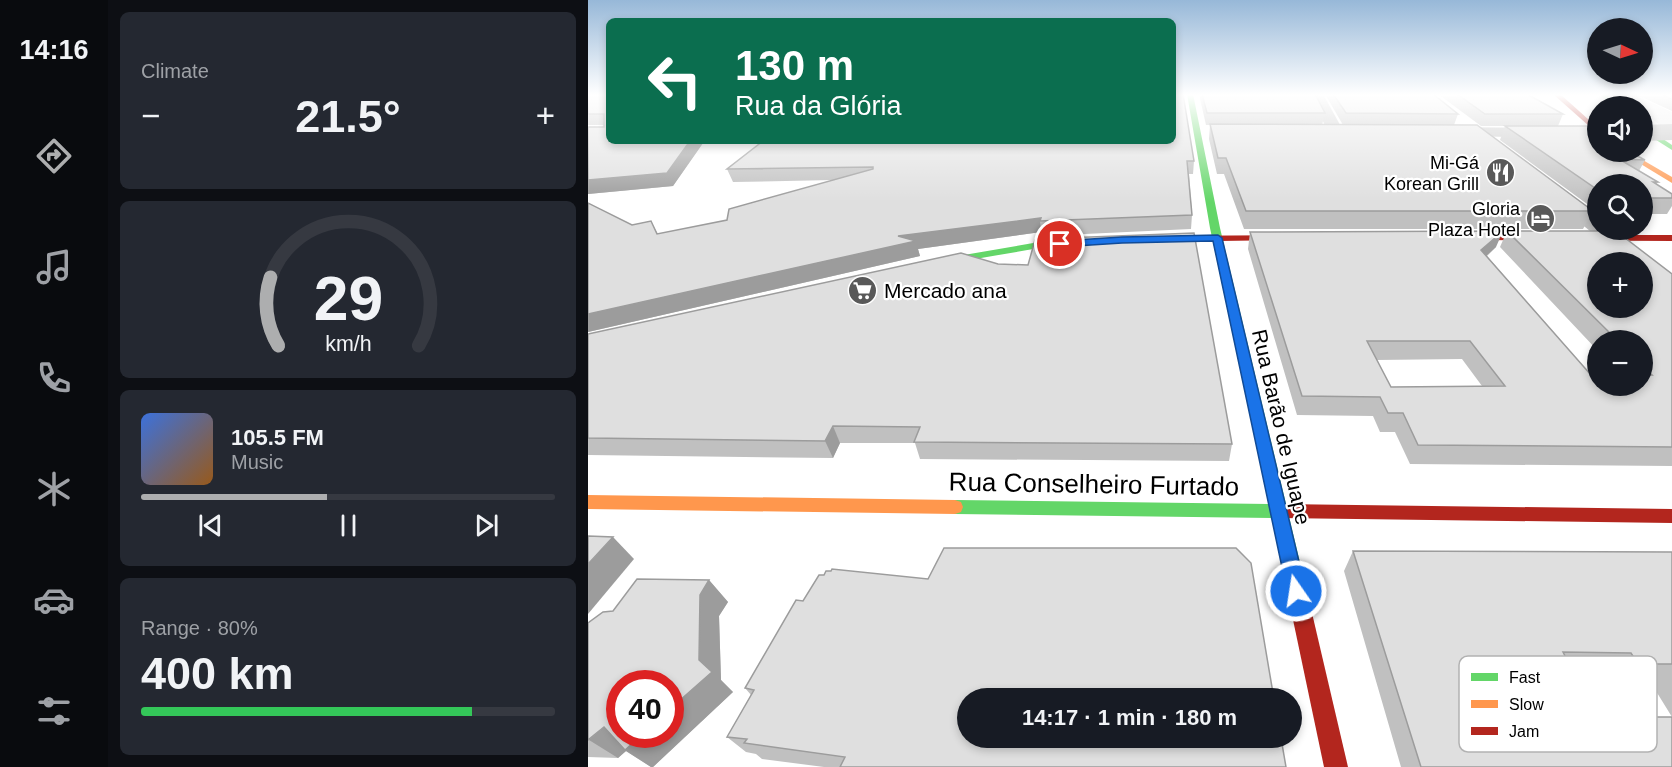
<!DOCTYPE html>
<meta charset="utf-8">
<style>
:root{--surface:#171b24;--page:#242831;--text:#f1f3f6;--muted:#9ea1a6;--line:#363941;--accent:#adaeaf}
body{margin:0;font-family:Arial,sans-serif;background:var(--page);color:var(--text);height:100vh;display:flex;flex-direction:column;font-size:22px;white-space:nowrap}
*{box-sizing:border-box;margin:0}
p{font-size:20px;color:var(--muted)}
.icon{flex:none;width:33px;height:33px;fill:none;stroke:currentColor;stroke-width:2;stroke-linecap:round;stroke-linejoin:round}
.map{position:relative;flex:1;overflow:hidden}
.side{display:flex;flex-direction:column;gap:12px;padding:12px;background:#0d0f14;width:480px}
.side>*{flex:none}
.banner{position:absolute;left:18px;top:18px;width:570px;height:126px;border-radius:9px;box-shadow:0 3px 9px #0003;background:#0b6e4f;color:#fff;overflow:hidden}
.needle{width:39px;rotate:94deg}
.controls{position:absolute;left:999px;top:18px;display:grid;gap:12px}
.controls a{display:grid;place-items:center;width:66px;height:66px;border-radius:50%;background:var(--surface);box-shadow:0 3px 9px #0003;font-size:30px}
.speed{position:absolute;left:18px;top:670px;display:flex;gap:12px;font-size:30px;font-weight:700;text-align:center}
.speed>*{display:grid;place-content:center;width:78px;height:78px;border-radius:50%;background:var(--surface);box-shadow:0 3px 9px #0003;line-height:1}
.speed .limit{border:9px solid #d22;background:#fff;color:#111}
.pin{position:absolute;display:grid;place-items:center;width:51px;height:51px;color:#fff;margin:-26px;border:3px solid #fff;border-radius:50%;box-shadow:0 2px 6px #0007}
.me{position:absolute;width:66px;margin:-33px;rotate:347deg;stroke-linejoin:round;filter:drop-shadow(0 0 4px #0008)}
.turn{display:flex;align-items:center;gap:21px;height:126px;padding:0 30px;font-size:27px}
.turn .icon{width:78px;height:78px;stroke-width:2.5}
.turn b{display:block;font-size:42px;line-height:51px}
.big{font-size:45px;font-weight:600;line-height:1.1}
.side .tile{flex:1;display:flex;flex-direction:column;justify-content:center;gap:9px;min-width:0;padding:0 21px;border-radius:9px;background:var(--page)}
.side .dial{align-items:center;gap:0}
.dial svg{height:156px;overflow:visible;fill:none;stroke:var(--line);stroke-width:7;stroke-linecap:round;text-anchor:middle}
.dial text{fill:var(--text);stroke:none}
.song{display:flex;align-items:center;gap:18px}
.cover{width:72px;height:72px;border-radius:9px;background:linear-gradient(135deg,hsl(220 70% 55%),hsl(30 70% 35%))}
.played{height:6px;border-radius:3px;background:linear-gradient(90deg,var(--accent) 45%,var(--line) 45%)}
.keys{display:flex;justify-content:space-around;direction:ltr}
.heat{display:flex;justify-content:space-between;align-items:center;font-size:33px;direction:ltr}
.charge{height:9px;border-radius:4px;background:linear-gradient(90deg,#34c759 80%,var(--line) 0)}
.trip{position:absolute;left:369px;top:688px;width:345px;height:60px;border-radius:30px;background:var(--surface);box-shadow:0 3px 9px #0003;font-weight:600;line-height:60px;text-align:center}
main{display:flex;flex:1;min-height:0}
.tab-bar{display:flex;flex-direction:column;width:108px;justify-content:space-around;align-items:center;background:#090b0e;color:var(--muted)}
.tab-bar .icon{width:42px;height:42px}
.tab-bar .on{color:var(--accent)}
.tab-bar b{font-size:27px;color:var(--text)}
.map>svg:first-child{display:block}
</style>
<main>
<nav class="tab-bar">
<b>14:16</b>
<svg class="icon on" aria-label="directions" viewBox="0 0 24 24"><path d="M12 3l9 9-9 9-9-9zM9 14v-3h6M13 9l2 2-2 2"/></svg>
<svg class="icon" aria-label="music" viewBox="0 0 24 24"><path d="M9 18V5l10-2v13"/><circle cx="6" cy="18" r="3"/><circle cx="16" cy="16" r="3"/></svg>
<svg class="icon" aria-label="phone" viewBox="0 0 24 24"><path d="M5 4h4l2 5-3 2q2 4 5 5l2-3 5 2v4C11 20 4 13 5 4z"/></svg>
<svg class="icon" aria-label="climate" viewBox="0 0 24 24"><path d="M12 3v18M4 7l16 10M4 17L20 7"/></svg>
<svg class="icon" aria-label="car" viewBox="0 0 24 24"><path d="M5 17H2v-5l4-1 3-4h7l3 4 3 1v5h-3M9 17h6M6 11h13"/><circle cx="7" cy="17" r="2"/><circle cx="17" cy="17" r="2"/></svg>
<svg class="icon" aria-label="filters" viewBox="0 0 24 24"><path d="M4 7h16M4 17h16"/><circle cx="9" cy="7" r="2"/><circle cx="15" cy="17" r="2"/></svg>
</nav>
<section class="side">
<div class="tile"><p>Climate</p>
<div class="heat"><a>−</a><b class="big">21.5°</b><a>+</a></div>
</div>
<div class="tile dial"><svg viewBox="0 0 100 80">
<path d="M14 69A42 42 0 1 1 86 69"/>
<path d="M14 69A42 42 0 0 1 10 34" stroke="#adaeaf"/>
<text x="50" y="56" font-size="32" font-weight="700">29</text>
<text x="50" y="72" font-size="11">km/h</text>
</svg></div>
<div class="tile">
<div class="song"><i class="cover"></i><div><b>105.5 FM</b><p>Music</p></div></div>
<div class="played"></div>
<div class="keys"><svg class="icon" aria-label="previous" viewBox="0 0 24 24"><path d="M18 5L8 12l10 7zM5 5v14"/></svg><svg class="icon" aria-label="pause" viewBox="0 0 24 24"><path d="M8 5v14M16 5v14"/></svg><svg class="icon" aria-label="next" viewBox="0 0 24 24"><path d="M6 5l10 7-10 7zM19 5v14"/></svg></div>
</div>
<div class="tile"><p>Range · 80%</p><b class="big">400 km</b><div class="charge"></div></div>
</section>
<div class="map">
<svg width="1084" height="767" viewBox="0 0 1084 767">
<rect width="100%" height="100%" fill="#fff"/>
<!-- green -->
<polygon fill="#ececec" points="1034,94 1044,94 1084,112 1084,127 1074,127 1055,111 1054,106 1049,106"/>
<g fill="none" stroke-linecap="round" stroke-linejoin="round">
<!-- street -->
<g fill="#bebebe" fill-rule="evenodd">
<polygon points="721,94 735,94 756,132 754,135 742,135"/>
<polygon points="854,127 958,128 966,133 958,138 848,135 846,132 848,129"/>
<polygon points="967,187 974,189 1010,215 1010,230 1018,231 1010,233 1002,231 960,197 957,193 960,189"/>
</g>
<!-- fast -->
<g fill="#63d668" fill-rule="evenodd">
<polygon points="599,94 605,94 632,228 720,596 717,602 710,605 703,602 700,596 684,518 367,514 361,512 359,507 361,502 367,500 681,504 622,228"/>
<polygon points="1011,94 1018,94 1031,106 1025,106"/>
<polygon points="1054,125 1084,145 1084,150 1054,131"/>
<polygon points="489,240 492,241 492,245 451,248 341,267 336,264 341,261 451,242"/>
</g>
<!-- slow -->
<g fill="#ff974d" fill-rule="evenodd">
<polygon points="1033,152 1041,152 1084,177 1084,183"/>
<polygon points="0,495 367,500 373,502 375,507 373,512 367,514 0,509"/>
</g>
<!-- jam -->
<g fill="#b3261e" fill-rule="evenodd">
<polygon points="965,94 972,94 1010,128 1010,134"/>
<polygon points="705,235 708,236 708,240 561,242 556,239 561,236"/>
<polygon points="867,235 1084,235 1084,241 864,240 862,238"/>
<polygon points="692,504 1084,509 1084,523 692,518 686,516 684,511 686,506"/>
<polygon points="710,587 717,590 720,596 760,767 736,767 700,596 703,590"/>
</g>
<!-- street-bridge -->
<polyline stroke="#bebebe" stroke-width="16" points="1054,133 1084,132"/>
</g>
<!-- wall -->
<g fill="#c0c0c0" fill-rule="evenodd">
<polygon points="0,94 21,94 21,141 118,141 115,143 85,186 0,194 0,127 16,127 16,125 0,125"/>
<polygon points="611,94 727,94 737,113 734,125 755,125 737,94 845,94 870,114 866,125 1005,211 995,229 656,229 636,174 629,174 621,139 622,125 618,125"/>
<polygon points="850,94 939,94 975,114 970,126 893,126"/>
<polygon points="1047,94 1084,94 1084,111"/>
<polygon points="917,126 1057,160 1051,171 1070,182 1068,185 1084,194 1084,206 1079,214 1054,214 1054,184 1010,184 1010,212 912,140"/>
<polygon points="606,161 605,174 601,174 604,215 603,229 454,236 453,232 330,249 332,256 0,332 0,203 44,225 63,221 70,234 139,220 245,180 145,182 139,169"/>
<path d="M 919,231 L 1084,274 L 1084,466 L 822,464 L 807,432 L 792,432 L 785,416 L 709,415 L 660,249 L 662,232 L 908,247 L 899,256 L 1003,375 L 1054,386 L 1054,340 L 1010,340 L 1010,351 L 912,247 ZM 874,359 L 894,386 L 803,387 L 788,360 Z"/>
<polygon points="0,334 644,444 641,461 332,459 327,443 252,443 245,458 0,455"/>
<path d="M 765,551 L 1084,552 L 1084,767 L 813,767 L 756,571 ZM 985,671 L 1021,672 L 1027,683 L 1063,683 L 1084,717 L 1066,717 L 1007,712 Z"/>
<polygon points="121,580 140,602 131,616 133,680 145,692 65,767 63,767 38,751 30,758 0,757 0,623 25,611"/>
<polygon points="157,688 698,767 236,767 174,759 168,754 158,752 139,737 163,695"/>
</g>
<!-- shaded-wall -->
<g fill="#9c9c9c">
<polygon points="102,141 118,141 115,143 85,186 0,194 0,180"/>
<polygon points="453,218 452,221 453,232 330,249 332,256 0,332 0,314 310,236"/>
<polygon points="915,231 908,247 886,267 893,250"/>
<polygon points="245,426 252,443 245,458 237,441"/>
<polygon points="25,537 46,559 0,614 0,564"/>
<polygon points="121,580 140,602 131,616 133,680 145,692 65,767 63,767 38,751 30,758 1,740 16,727 54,735 82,735 82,709 111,660 112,595"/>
</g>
<!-- building -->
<g fill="#dfdfdf" stroke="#9c9c9c" stroke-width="1.5" fill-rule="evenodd">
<polygon points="0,94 21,94 21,141 102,141 79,173 0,180 0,127 16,127 16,114 0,114"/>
<polygon points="585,94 595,94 606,161 599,161 604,215 452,221 453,218 310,236 328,241 0,314 0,203 44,225 63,221 69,234 139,220 141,209 285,169 285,167 139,169 175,141 585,141"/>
<polygon points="614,94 727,94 737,113 619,113"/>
<polygon points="745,94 845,94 870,114 758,113"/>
<polygon points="869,94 939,94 975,114 897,114"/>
<polygon points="1073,94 1084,94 1084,99"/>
<polygon points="622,124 889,125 1005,211 658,211 638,158 630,158"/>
<polygon points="917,126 999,126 1010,132 1010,152 1042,152 1057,160 1031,159 1070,182 1065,182 1084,194 1084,198 1054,198 1054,184 1010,184 1010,190"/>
<path d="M 915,231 L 893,250 L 1003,375 L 1010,375 L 1010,386 L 1054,386 L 1054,375 L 1064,375 L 1054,366 L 1054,340 L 1029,340 L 919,231 L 1028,231 L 1084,274 L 1084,447 L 830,445 L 815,413 L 800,413 L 792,397 L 714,396 L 662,232 ZM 1010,262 L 1054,262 L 1054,308 L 1010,308 ZM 779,341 L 882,341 L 917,386 L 803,387 Z"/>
<polygon points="606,233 644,444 326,442 332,427 245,426 237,441 0,438 0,334 373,253 410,264 440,265 447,240 450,239"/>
<polygon points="0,536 25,537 0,564"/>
<polygon points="356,548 648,548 663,563 686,699 380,699 380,738 693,738 698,767 252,767 257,757 156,743 159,739 139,737 166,690 157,688 208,600 215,601 231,575 236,575 238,571 243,571 244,569 340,579"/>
<polygon points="765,551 1084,552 1084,664 1050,664 1043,653 975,652 1007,712 1063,713 1066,717 1084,717 1084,767 833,767"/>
<polygon points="49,579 121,580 112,595 111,660 124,672 82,709 82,684 32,684 32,735 54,735 37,750 16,727 0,740 0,623 15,612 25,611"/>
</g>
<!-- sky -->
<linearGradient id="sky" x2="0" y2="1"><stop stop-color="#97b8d8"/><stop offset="0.47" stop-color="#fff"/><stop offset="1" stop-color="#fff" stop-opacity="0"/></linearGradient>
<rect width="1084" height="202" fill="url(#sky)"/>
<!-- route -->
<polygon fill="#1a73e8" stroke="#114b97" stroke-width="1.5" points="630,235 634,238 718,591 715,597 708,599 701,597 699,591 625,241 534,243 472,247 467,244 472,241 534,237"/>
<!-- icons -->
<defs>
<symbol id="restaurant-disc" viewBox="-11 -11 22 22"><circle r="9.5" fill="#595959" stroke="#fff"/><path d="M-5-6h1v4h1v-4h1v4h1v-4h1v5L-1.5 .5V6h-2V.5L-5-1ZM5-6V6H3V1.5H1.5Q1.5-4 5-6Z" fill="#fff"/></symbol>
<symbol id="hotel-disc" viewBox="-11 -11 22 22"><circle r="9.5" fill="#595959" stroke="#fff"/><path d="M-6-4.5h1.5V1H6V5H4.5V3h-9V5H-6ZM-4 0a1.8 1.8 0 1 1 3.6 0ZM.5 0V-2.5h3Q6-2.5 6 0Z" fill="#fff"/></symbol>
<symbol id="supermarket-disc" viewBox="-11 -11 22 22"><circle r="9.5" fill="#595959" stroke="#fff"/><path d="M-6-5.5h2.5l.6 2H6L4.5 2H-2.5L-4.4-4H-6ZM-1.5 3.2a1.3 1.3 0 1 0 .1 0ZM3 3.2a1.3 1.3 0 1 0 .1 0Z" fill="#fff"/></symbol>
</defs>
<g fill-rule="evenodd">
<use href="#restaurant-disc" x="896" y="156" width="33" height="33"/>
<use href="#hotel-disc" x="936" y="202" width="33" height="33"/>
<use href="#supermarket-disc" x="258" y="274" width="33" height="33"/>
</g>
<g text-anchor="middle" stroke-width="4.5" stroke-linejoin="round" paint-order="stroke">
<!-- far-poi labels -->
<g font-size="18" fill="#000" stroke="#fff" text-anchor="end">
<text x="891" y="169">Mi-Gá<tspan x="891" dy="21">Korean Grill</tspan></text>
<text x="932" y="215">Gloria<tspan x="932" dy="21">Plaza Hotel</tspan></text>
</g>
<!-- poi labels -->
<g font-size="21" fill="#000" stroke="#fff" text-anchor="start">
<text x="296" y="298">Mercado ana</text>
</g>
<!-- street labels -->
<g font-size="21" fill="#000" stroke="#fff">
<text transform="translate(693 427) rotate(77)" y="7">Rua Barão de Iguape</text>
</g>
<!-- near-street labels -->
<g font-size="26" fill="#000" stroke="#fff">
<text transform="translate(506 484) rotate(1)" y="9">Rua Conselheiro Furtado</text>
</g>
</g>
<!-- legend -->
<rect x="871" y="656" width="198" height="96" rx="9" fill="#fff" stroke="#b2b2b2" stroke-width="1.5"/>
<rect x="883" y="673" width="27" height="8" fill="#63d668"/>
<rect x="883" y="700" width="27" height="8" fill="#ff974d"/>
<rect x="883" y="727" width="27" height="8" fill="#b3261e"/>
<g font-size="16" fill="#000">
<text x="921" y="683">Fast</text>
<text x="921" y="710">Slow</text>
<text x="921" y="737">Jam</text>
</g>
</svg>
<div class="controls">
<a><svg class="needle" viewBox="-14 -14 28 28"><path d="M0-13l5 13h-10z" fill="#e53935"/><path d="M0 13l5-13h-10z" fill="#9ea1a6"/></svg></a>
<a><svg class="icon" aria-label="sound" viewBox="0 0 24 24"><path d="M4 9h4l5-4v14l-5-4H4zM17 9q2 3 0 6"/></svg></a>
<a><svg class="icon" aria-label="search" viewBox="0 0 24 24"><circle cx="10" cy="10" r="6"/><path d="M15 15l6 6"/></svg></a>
<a>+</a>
<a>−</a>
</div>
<div class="speed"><div class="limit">40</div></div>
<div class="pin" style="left:472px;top:244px;background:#d93025"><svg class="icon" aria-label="arrive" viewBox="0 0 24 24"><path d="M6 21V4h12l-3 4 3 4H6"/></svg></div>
<svg class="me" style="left:708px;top:591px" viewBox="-20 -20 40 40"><circle r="17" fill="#1a73e8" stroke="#fff" stroke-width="3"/><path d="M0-11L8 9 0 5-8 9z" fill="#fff"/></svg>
<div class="trip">14:17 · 1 min · 180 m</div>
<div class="banner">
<div class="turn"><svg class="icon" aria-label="left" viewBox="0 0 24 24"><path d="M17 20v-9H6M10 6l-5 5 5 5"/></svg><div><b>130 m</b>Rua da Glória</div></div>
</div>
</div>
</main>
